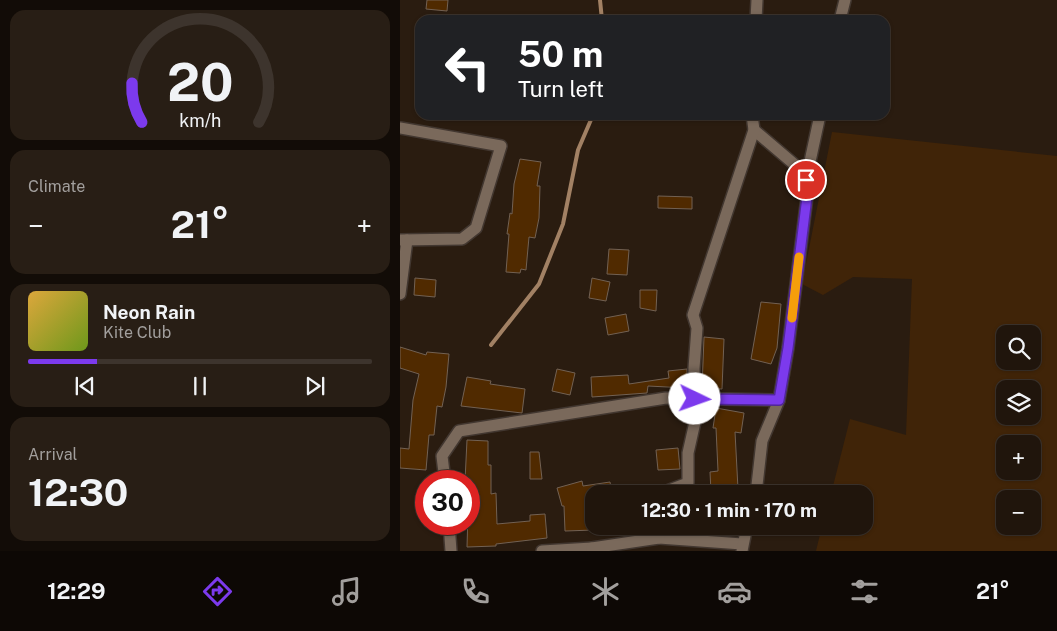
<!DOCTYPE html>
<meta charset="utf-8">
<style>
:root{--surface:#20150c;--page:#281e15;--text:#f1f3f6;--muted:#a29f9d;--line:#3d342d;--accent:#7c3aed}
body{margin:0;font-family:"Public Sans",sans-serif;background:var(--page);color:var(--text);height:100vh;display:flex;flex-direction:column;font-size:19px;white-space:nowrap}
*{box-sizing:border-box;margin:0}
p{font-size:16px;color:var(--muted)}
.icon{flex:none;width:28px;height:28px;fill:none;stroke:currentColor;stroke-width:2;stroke-linecap:round;stroke-linejoin:round}
.map{position:relative;flex:1;overflow:hidden}
.sheet{display:flex;flex-direction:column;gap:10px;padding:10px;background:#120c07;width:400px}
.sheet>*{flex:none}
.guide{position:absolute;left:15px;top:15px;width:475px;height:105px;border-radius:15px;box-shadow:0 1px 4px #0004,0 0 0 1px var(--line);background:#202124;color:#fff;overflow:hidden}
.buttons{position:absolute;left:596px;top:325px;display:grid;gap:10px}
.buttons a{display:grid;place-items:center;width:45px;height:45px;border-radius:10px;background:var(--surface);box-shadow:0 1px 4px #0004,0 0 0 1px var(--line);font-size:25px}
.speed{position:absolute;left:15px;top:470px;display:flex;gap:10px;font-size:25px;font-weight:700;text-align:center}
.speed>*{display:grid;place-content:center;width:65px;height:65px;border-radius:50%;background:var(--surface);box-shadow:0 1px 4px #0004,0 0 0 1px var(--line);line-height:1}
.speed .limit{border:8px solid #d22;background:#fff;color:#111}
.pin{position:absolute;display:grid;place-items:center;width:42px;height:42px;color:#fff;margin:-21px;border:2px solid #fff;border-radius:50%;box-shadow:0 1px 5px #0007}
.me{position:absolute;width:55px;margin:-28px;rotate:93deg;stroke-linejoin:round;filter:drop-shadow(0 0 4px #0008)}
.turn{display:flex;align-items:center;gap:18px;height:105px;padding:0 20px;font-size:22px}
.turn .icon{width:65px;height:65px;stroke-width:2.5}
.turn b{display:block;font-size:35px;line-height:42px}
.big{font-size:38px;font-weight:700;line-height:1.1}
.sheet .widget{flex:1;display:flex;flex-direction:column;justify-content:center;gap:8px;min-width:0;padding:0 18px;border-radius:15px;background:var(--page)}
.sheet .dial{align-items:center;gap:0}
.dial svg{height:130px;overflow:visible;fill:none;stroke:var(--line);stroke-width:7;stroke-linecap:round;text-anchor:middle}
.dial text{fill:var(--text);stroke:none}
.song{display:flex;align-items:center;gap:15px}
.cover{width:60px;height:60px;border-radius:8px;background:linear-gradient(135deg,hsl(40 70% 55%),hsl(80 70% 35%))}
.played{height:5px;border-radius:2px;background:linear-gradient(90deg,var(--accent) 20%,var(--line) 20%)}
.keys{display:flex;justify-content:space-around;direction:ltr}
.heat{display:flex;justify-content:space-between;align-items:center;font-size:28px;direction:ltr}
.trip{position:absolute;left:185px;top:485px;width:288px;height:50px;border-radius:15px;background:var(--surface);box-shadow:0 1px 4px #0004,0 0 0 1px var(--line);font-weight:700;line-height:50px;text-align:center}
.dock{display:flex;height:80px;justify-content:space-around;align-items:center;background:#0d0805;color:var(--muted)}
.dock .icon{width:35px;height:35px}
.dock .active{color:var(--accent)}
.dock b{font-size:22px;color:var(--text)}
main{display:flex;flex:1;min-height:0}
.map>svg:first-child{display:block}
</style>
<main>
<section class="sheet">
<div class="widget dial"><svg viewBox="0 0 100 80">
<path d="M14 69A42 42 0 1 1 86 69"/>
<path d="M14 69A42 42 0 0 1 8 45" stroke="#7c3aed"/>
<text x="50" y="56" font-size="32" font-weight="700">20</text>
<text x="50" y="72" font-size="11">km/h</text>
</svg></div>
<div class="widget"><p>Climate</p>
<div class="heat"><a>−</a><b class="big">21°</b><a>+</a></div>
</div>
<div class="widget">
<div class="song"><i class="cover"></i><div><b>Neon Rain</b><p>Kite Club</p></div></div>
<div class="played"></div>
<div class="keys"><svg class="icon" aria-label="previous" viewBox="0 0 24 24"><path d="M18 5L8 12l10 7zM5 5v14"/></svg><svg class="icon" aria-label="pause" viewBox="0 0 24 24"><path d="M8 5v14M16 5v14"/></svg><svg class="icon" aria-label="next" viewBox="0 0 24 24"><path d="M6 5l10 7-10 7zM19 5v14"/></svg></div>
</div>
<div class="widget"><p>Arrival</p><b class="big">12:30</b></div>
</section>
<div class="map">
<svg width="657" height="551" viewBox="0 0 657 551">
<rect width="100%" height="100%" fill="#2a1c10"/>
<!-- green -->
<path fill="#402408" fill-rule="evenodd" d="M 432,132 L 657,156 L 657,551 L 416,551 L 422,526 L 464,526 L 464,494 L 431,494 L 450,419 L 506,435 L 512,279 L 453,277 L 423,295 L 402,284 ZM 605,334 L 632,334 L 632,361 L 605,361 ZM 605,389 L 632,389 L 632,416 L 605,416 ZM 605,444 L 632,444 L 632,471 L 605,471 ZM 605,499 L 632,499 L 632,526 L 605,526 Z"/>
<g fill="none" stroke-linecap="round" stroke-linejoin="round">
<!-- stream -->
<g stroke="#a28164" stroke-width="4">
<polyline points="200,0 202,20"/>
<polyline points="91,345 139,284 163,224 178,150 193,115"/>
</g>
</g>
<!-- building -->
<g fill="#502a00" stroke="#726153">
<polygon points="27,0 48,0 47,11 26,9"/>
<polygon points="120,159 141,162 137,186 140,186 139,218 135,238 129,237 126,270 121,269 120,273 106,272 109,234 107,234 110,213 112,214 114,184"/>
<polygon points="258,196 292,197 292,209 258,208"/>
<polygon points="209,249 229,250 227,275 207,274"/>
<polygon points="15,278 36,280 35,297 14,295"/>
<polygon points="192,278 210,282 206,301 189,298"/>
<polygon points="240,290 257,290 256,311 240,308"/>
<polygon points="361,302 381,304 377,348 371,364 351,359"/>
<polygon points="226,314 229,331 208,335 205,318"/>
<polygon points="304,337 324,339 322,389 302,388"/>
<polygon points="0,347 26,355 27,352 49,354 46,387 42,407 37,406 34,435 29,435 26,470 0,468 0,448 9,449 13,400 19,374 0,368"/>
<polygon points="157,369 175,373 170,395 152,391"/>
<polygon points="287,369 287,388 248,386 247,393 192,397 191,377 228,375 229,384 269,378 268,371"/>
<polygon points="67,377 91,381 90,384 125,389 122,413 61,406"/>
<polygon points="316,408 344,413 341,433 335,432 338,489 335,491 311,492 310,472 318,471 316,428 313,428"/>
<polygon points="67,440 88,441 88,465 91,465 91,494 96,493 97,524 130,521 130,515 145,514 147,538 96,544 96,546 67,547 69,481 65,481"/>
<polygon points="278,448 280,469 258,470 256,450"/>
<polygon points="130,452 139,452 142,479 130,479"/>
<polygon points="182,481 183,486 210,482 212,494 194,494 194,530 165,531 164,506 162,506 157,488"/>
</g>
<g fill="none" stroke-linecap="round" stroke-linejoin="round">
<defs>
<g id="minor">
<polyline points="356,20 357,0"/>
<polyline points="440,20 445,0"/>
<polyline points="0,128 101,146 76,228 62,239 0,240"/>
<polyline points="354,130 401,170 406,180 407,197 388,348 379,400 362,441 356,494"/>
<polyline points="406,180 420,115"/>
<polyline points="0,294 7,240"/>
<polyline points="45,481 42,456 59,431 266,398 379,400"/>
<polyline points="259,494 288,483 288,453 295,422 294,368 297,328 293,315 354,130 352,115"/>
<polyline points="49,524 51,551"/>
<polyline points="259,538 342,544"/>
<polyline points="142,551 192,548"/>
<polyline points="192,551 192,548 259,538 259,526"/>
<polyline points="342,551 347,526"/>
</g>
</defs>
<!-- minor casing -->
<use href="#minor" stroke="#423730" stroke-width="14"/>
<!-- minor -->
<use href="#minor" stroke="#7a695b" stroke-width="11"/>
</g>
<g fill="none" stroke-linecap="round" stroke-linejoin="round">
<defs>
<polyline id="route" points="295,399 379,400 388,348 407,197 406,180"/>
</defs>
<!-- route casing -->
<use href="#route" stroke="#51269a" stroke-width="12"/>
<!-- route -->
<use href="#route" stroke="#7c3aed" stroke-width="9"/>
<!-- slow -->
<polyline stroke="#f59e0b" stroke-width="9" points="392,318 399,257"/>
</g>
</svg>
<div class="buttons">
<a><svg class="icon" aria-label="search" viewBox="0 0 24 24"><circle cx="10" cy="10" r="6"/><path d="M15 15l6 6"/></svg></a>
<a><svg class="icon" aria-label="layers" viewBox="0 0 24 24"><path d="M12 4l9 5-9 5-9-5zM3 14l9 5 9-5"/></svg></a>
<a>+</a>
<a>−</a>
</div>
<div class="speed"><div class="limit">30</div></div>
<div class="pin" style="left:406px;top:180px;background:#d93025"><svg class="icon" aria-label="arrive" viewBox="0 0 24 24"><path d="M6 21V4h12l-3 4 3 4H6"/></svg></div>
<svg class="me" style="left:295px;top:399px" viewBox="-20 -20 40 40"><circle r="19" fill="#fff"/><path d="M0-13L10 11 0 6-10 11z" fill="#7c3aed"/></svg>
<div class="trip">12:30 · 1 min · 170 m</div>
<div class="guide">
<div class="turn"><svg class="icon" aria-label="left" viewBox="0 0 24 24"><path d="M17 20v-9H6M10 6l-5 5 5 5"/></svg><div><b>50 m</b>Turn left</div></div>
</div>
</div>
</main>
<nav class="dock">
<b>12:29</b>
<svg class="icon active" aria-label="directions" viewBox="0 0 24 24"><path d="M12 3l9 9-9 9-9-9zM9 14v-3h6M13 9l2 2-2 2"/></svg>
<svg class="icon" aria-label="music" viewBox="0 0 24 24"><path d="M9 18V5l10-2v13"/><circle cx="6" cy="18" r="3"/><circle cx="16" cy="16" r="3"/></svg>
<svg class="icon" aria-label="phone" viewBox="0 0 24 24"><path d="M5 4h4l2 5-3 2q2 4 5 5l2-3 5 2v4C11 20 4 13 5 4z"/></svg>
<svg class="icon" aria-label="climate" viewBox="0 0 24 24"><path d="M12 3v18M4 7l16 10M4 17L20 7"/></svg>
<svg class="icon" aria-label="car" viewBox="0 0 24 24"><path d="M5 17H2v-5l4-1 3-4h7l3 4 3 1v5h-3M9 17h6M6 11h13"/><circle cx="7" cy="17" r="2"/><circle cx="17" cy="17" r="2"/></svg>
<svg class="icon" aria-label="filters" viewBox="0 0 24 24"><path d="M4 7h16M4 17h16"/><circle cx="9" cy="7" r="2"/><circle cx="15" cy="17" r="2"/></svg>
<b>21°</b>
</nav>
